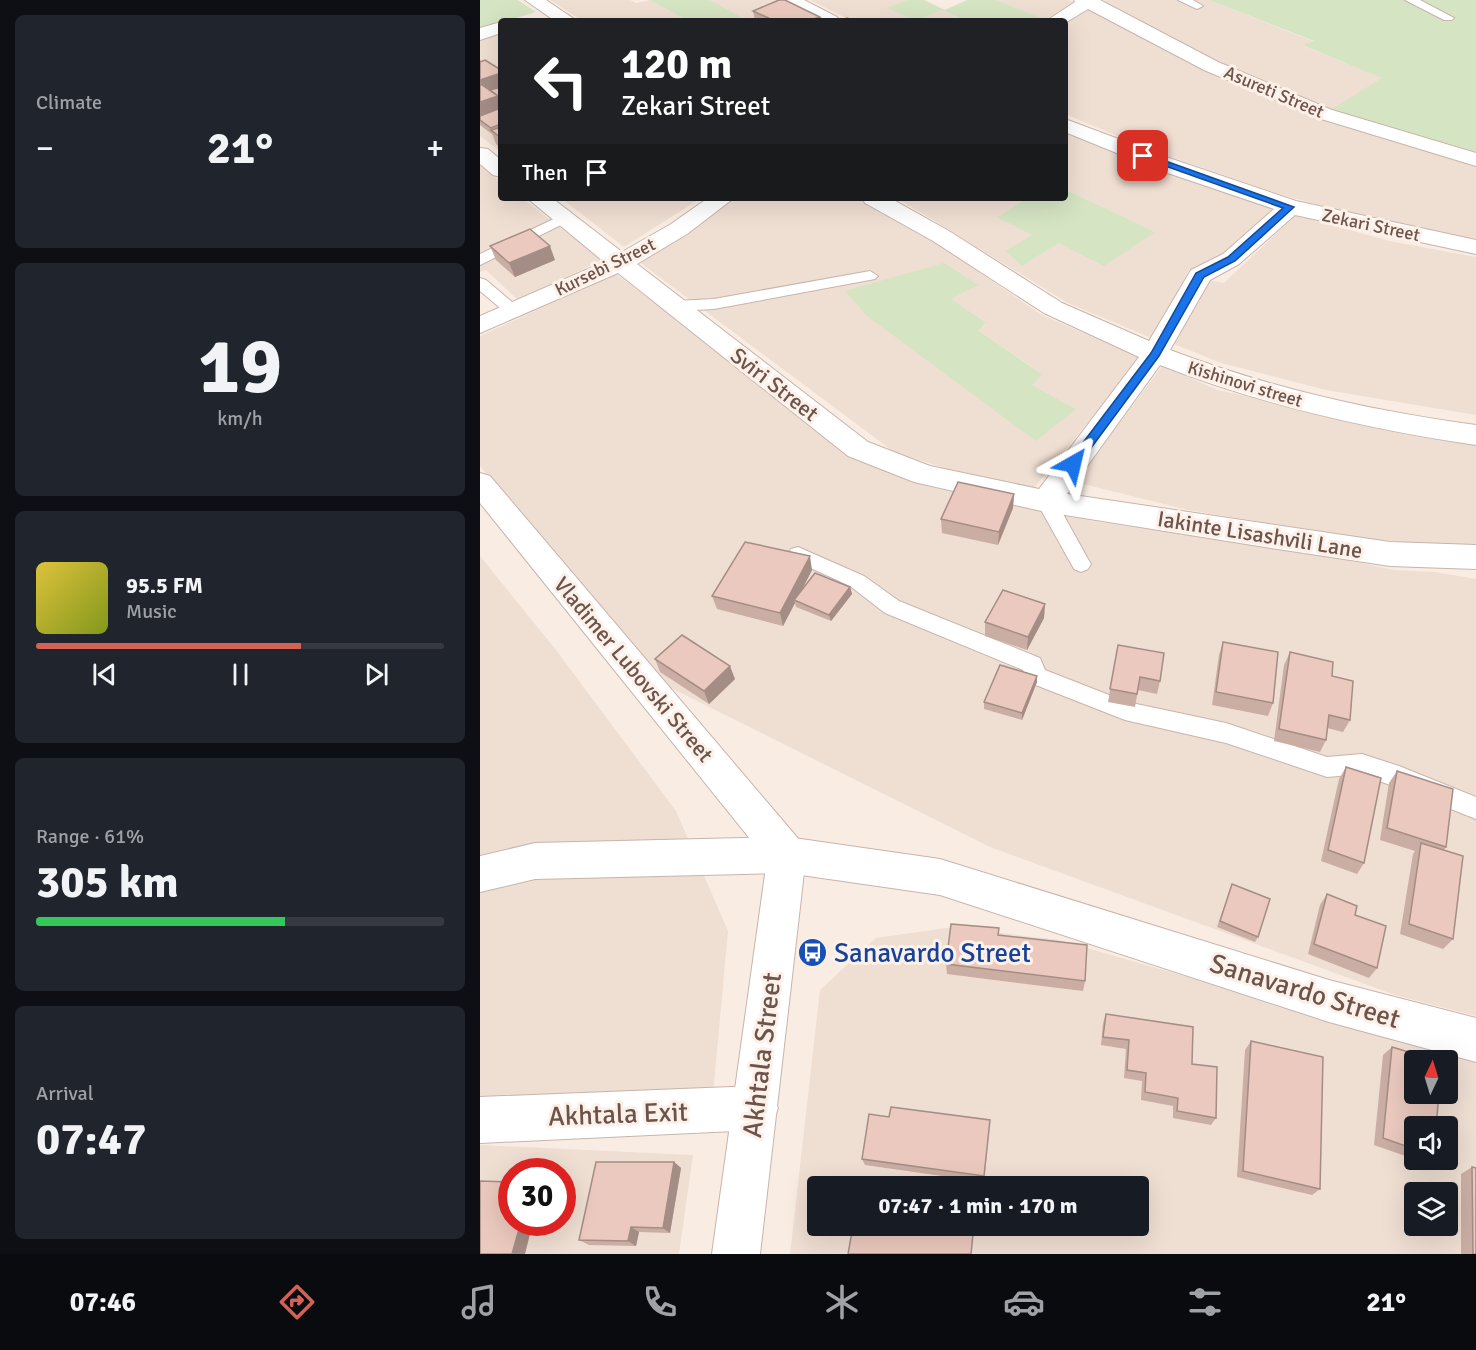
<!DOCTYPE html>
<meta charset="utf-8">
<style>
:root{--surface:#171b24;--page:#20242c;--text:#f1f3f6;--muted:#9ea1a6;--line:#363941;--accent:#d46156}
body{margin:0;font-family:Signika,sans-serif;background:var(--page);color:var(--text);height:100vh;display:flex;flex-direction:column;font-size:22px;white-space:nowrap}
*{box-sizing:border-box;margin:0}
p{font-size:20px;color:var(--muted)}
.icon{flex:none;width:33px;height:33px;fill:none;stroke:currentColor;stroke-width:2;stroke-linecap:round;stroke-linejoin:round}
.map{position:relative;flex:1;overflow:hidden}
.details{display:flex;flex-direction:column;gap:15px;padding:15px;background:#0d0f14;width:480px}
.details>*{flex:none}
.guide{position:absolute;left:18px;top:18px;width:570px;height:183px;border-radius:6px;box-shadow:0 6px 24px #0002;background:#202124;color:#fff;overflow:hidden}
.needle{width:39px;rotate:4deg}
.controls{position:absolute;left:924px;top:1050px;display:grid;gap:12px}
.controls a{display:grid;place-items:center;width:54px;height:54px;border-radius:6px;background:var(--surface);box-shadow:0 6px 24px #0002;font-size:30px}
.speed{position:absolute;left:18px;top:1158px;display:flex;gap:12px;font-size:30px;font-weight:700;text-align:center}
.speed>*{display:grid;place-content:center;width:78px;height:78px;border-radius:50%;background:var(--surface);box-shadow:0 6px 24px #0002;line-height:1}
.speed .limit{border:9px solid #d22;background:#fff;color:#111}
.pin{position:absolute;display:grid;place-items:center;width:51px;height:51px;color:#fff;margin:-26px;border-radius:12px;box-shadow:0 3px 9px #0006}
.me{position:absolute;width:66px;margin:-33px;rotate:37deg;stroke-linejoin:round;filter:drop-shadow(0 0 4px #0008)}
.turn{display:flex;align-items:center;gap:21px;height:126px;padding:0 24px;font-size:27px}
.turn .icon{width:78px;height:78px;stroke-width:2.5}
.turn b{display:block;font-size:42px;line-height:51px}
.then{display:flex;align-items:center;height:57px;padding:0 24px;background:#0003;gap:12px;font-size:22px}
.big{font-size:45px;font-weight:800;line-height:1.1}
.details .card{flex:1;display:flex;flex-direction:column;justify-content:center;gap:9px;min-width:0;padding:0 21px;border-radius:9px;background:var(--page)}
.details .dial{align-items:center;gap:0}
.dial b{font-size:78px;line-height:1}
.song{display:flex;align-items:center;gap:18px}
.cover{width:72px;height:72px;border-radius:9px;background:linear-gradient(135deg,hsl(50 70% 55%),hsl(70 70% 35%))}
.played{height:6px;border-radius:3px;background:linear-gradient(90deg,var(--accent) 65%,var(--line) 65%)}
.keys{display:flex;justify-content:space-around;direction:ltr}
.heat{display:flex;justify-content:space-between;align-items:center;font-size:33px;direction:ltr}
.charge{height:9px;border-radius:4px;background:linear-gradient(90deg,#34c759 61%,var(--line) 0)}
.trip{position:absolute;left:327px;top:1176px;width:342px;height:60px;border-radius:6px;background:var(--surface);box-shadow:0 6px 24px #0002;font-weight:800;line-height:60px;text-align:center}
.menu{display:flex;height:96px;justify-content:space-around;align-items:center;background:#090b0e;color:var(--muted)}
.menu .icon{width:42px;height:42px}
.menu .on{color:var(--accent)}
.menu b{font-size:27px;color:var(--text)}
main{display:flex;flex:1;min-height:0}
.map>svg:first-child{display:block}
</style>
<main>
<section class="details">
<div class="card"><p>Climate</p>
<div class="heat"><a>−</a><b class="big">21°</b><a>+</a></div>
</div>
<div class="card dial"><b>19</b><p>km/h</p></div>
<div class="card">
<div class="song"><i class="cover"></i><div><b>95.5 FM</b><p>Music</p></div></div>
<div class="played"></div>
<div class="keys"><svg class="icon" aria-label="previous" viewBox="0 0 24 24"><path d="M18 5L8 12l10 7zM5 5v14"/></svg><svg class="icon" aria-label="pause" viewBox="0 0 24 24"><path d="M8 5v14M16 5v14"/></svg><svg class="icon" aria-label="next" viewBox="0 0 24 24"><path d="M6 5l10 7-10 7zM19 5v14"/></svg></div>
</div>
<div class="card"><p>Range · 61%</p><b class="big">305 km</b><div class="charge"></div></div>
<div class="card"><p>Arrival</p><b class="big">07:47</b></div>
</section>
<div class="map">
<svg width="996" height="1254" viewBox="0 0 996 1254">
<rect width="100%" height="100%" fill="#f9ede3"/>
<!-- residential -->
<g fill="#efded2" fill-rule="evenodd">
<polygon points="70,0 150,0 156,3 170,0 208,21 103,21"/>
<polygon points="230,0 301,0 341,21 269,21"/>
<polygon points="330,0 427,0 408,9 461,10 487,21 372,21"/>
<polygon points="516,0 588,0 594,2 563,21 554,21 560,18"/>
<polygon points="626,0 729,0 835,42 823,46 903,78 847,112 721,56 620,5"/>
<polygon points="607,8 830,114 996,166 996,241 901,222 799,194 668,149 585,114 585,21"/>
<polygon points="21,32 21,152 0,136 0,39"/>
<polygon points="585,128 796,208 746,254 708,271 676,340 588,303 417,198 541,198 545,200 552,235 542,266 579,243 675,232 585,189"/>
<polygon points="0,165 21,182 21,198 42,198 122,260 38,300 6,270 0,272"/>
<polygon points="81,198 221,198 144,247"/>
<path d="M 251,198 L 380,198 L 433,227 L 562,315 L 661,358 L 553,489 L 487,475 L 414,452 L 158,261 ZM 497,285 L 470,299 L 506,324 L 497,329 L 561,373 L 552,385 L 596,409 L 365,291 Z"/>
<polygon points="816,215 909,241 996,257 996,415 846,390 741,363 692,343 730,280 744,283"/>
<polygon points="136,274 381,459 455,488 612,521 837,554 914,570 955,572 996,579 996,1016 915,995 510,847 181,683 0,466 0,336"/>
<polygon points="682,366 738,390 965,440 996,445 996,548 878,538 708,510 595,482"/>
<polygon points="0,556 76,650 196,811 248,931 233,1095 0,1101"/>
<path d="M 473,927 L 579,940 L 996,1060 L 996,1254 L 310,1254 L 340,990 L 396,938 ZM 934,1060 L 968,1060 L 968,1094 L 934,1094 ZM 934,1126 L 968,1126 L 968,1160 L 934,1160 ZM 338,1186 L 658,1186 L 658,1226 L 338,1226 ZM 934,1192 L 968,1192 L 968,1226 L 934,1226 Z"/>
<path d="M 0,1145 L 213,1155 L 199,1254 L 0,1254 ZM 32,1172 L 82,1172 L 82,1222 L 32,1222 Z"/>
</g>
<!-- green -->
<g fill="#d5e4c3">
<polygon points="0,0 38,0 56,12 0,29"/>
<polygon points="170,0 230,0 269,21 208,21"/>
<polygon points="427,0 444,0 465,10 487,0 516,0 561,18 554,21 487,21 461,10 437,21 407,8"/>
<polygon points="729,0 996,0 996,156 847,112 902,78 822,45 834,41"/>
<polygon points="585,189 675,232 624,266 579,243 542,266 526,251 552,235 517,217 545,200 541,198 585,198"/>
<polygon points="464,263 498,285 471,299 506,323 498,330 562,374 552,385 596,409 556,441 387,316 365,291"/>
</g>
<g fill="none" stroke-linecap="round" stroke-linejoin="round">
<defs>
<g id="service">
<polygon points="698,0 713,0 723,6 717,9"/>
<polygon points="925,0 940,0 974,18 972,20 964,20"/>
<polygon points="84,214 91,218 89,221 0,265 0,254"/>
<polygon points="390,271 398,276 395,279 234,309 195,311 187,306 195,301 234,299"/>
<polygon points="0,278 6,280 38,307 40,310 38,313 26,313 0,291"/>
<polygon points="566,494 573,496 608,559 611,564 608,569 601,572 594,569 556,501 559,496"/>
<polygon points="318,547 384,576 419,601 560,658 565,670 647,702 746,723 847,757 882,754 919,766 996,797 996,819 882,774 847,777 746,743 645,720 548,682 543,670 405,613 370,586 311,559 308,554 311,549"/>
</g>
<g id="minor">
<polygon points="45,0 66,0 97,21 75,21"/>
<polygon points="302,0 324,0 357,17 360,21 337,21 305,4"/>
<polygon points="594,0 620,0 738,62 852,110 996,153 996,166 838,118 724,70 608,9 585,23 566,21 595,2"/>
<polygon points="21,22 21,33 0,40 0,28"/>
<path d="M 585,119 L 692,159 L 816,201 L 996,240 L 996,254 L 815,215 L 759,264 L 730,280 L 690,350 C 790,388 891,411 996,425 L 996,445 C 888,429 782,405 680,365 L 587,494 L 910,542 L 996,545 L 996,569 L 910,566 L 791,548 L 566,512 L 434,482 L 368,456 L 138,273 L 0,333 L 0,316 L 124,262 L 47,198 L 72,198 L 142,252 L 191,224 L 228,198 L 254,198 L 207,234 L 157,264 L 388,442 L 450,466 L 559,489 L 659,357 L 564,313 L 453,241 L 385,203 L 382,198 L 410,198 L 469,231 L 582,303 L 669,341 L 711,270 L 743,254 L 794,209 L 676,169 L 585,132 Z"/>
<polygon points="0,148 8,149 21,160 21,177 13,175 0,164"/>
<polygon points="307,837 460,859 849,980 996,1018 996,1062 849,1022 460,895 307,873 55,879 0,892 0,856 55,843"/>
<polygon points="276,1086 292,1092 298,1108 292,1124 276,1130 0,1143 0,1097"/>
</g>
<polygon id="tertiary" points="0,473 10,476 321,842 326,855 280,1254 232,1254 287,860 0,503"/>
</defs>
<!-- service casing -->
<use href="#service" stroke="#c8b4ab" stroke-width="2"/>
<!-- minor casing -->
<use href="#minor" stroke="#c8b4ab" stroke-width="2"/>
<!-- tertiary casing -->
<use href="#tertiary" stroke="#c8b4ab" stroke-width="2"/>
<!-- service -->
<use href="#service" fill="#fff" fill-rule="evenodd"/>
<!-- minor -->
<use href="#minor" fill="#fff" fill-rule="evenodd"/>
<!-- tertiary -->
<use href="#tertiary" fill="#fff" fill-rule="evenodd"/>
</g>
<!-- wall -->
<g fill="#caada3">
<polygon points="273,11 340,21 275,21"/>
<polygon points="0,60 21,70 21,110 20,110 21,111 21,148 16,144 12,134 0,125"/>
<polygon points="10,246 75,260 35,277 16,260"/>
<polygon points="534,494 533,508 518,545 462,533 461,519"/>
<polygon points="332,570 322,590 370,587 372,594 351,621 316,607 315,603 303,626 237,609 232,596"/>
<polygon points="565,604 564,618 547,650 505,636 505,622"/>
<polygon points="743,642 793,703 788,716 732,705 739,655"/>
<polygon points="638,645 680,681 677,694 658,690 655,707 628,702"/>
<polygon points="810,652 852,676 870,720 863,732 847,728 846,740 840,752 794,741 804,665"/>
<polygon points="175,659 255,679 229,704 180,672"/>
<polygon points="557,676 557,682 542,720 504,709 504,702"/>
<polygon points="866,767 884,863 877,874 841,861 859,779"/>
<polygon points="917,771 966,847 964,850 973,939 963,949 920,934 933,854 935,851 900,840 909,783"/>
<polygon points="752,884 778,937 775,942 737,927"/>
<polygon points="847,894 875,915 897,968 889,978 828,954 840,905"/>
<polygon points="466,964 605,981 603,991 467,974"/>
<polygon points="626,1014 736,1118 731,1125 693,1118 693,1106 661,1100 662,1081 644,1078 646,1049 621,1045 623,1023"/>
<polygon points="771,1041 840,1189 832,1195 757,1177 765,1050"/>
<polygon points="912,1047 934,1126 934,1159 894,1145 903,1055"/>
<polygon points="409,1117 510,1120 504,1182 385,1165 382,1159"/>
<polygon points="937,1160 948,1160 944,1162"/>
<polygon points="194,1162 201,1168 190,1233 159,1232 156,1246 109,1245 99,1240"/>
<polygon points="992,1167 996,1254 981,1254 981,1174"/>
</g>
<!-- shaded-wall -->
<g fill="#a48d85">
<polygon points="340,17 340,21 327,21"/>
<polygon points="21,73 21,87 0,95 0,80"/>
<polygon points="18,96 21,106 21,110 0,117 0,102"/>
<polygon points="70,246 75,260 35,277 29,263"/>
<polygon points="534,494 533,508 518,545 519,532"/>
<polygon points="330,556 332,570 316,601 314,600 315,603 303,626 300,613"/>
<polygon points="370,587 372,594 351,621 349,615"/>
<polygon points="565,604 564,618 547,650 548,637"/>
<polygon points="250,666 255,679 229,704 224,691"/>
<polygon points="557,676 557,682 542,720 542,713"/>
<polygon points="194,1162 201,1168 190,1233 183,1228"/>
<polygon points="41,1222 53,1222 45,1254 32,1254"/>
<polygon points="151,1227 159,1232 156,1246 148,1241"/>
</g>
<!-- building -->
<g fill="#ebc9be" stroke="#a48d85" stroke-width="1.5">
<polygon points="299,0 305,0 340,17 327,21 295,21 273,11"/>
<polygon points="367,18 374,21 359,21"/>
<polygon points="5,60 21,70 21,73 0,80 0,62"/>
<polygon points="0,85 2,85 18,96 0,102"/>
<polygon points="21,87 21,101 19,99 18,96 10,90"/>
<polygon points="18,109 21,111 21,124 11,128 0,120 0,116"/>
<polygon points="21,127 21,138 11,130"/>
<polygon points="50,229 70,246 29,263 10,246"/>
<polygon points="478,482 534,494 519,532 461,519"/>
<polygon points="265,542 330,556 300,613 232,596"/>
<polygon points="335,573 370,587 349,615 314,600"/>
<polygon points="523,590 565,604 548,637 505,622"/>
<polygon points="202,635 250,666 224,691 175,659"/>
<polygon points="743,642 798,652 793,703 736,692"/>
<polygon points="638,645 684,653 680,681 660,677 657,694 630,689"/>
<polygon points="810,652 853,662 852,676 873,681 870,720 849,715 846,740 799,729"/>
<polygon points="520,665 557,676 542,713 504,702"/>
<polygon points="866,767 901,778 884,863 848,850"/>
<polygon points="917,771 973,789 966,847 907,828"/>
<polygon points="941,843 983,856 973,939 929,924"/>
<polygon points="752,884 790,899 778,937 740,921"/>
<polygon points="847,894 877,906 875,915 906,926 897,968 834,944"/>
<polygon points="471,924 519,928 518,935 607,945 605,981 466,964"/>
<polygon points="626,1014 713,1027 712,1064 737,1067 736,1118 697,1111 698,1098 665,1092 666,1073 647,1070 649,1040 623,1037"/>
<polygon points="771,1041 843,1057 840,1189 763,1171"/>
<polygon points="912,1047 955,1060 934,1060 934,1094 959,1094 956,1126 934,1126 934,1149 903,1138"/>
<polygon points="411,1107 510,1120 504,1176 382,1159 389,1114 409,1117"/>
<polygon points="116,1162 194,1162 183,1228 151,1227 148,1241 99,1240"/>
<polygon points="992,1167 996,1168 996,1254 993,1254"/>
<polygon points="0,1181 32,1182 32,1222 41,1222 32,1254 0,1254"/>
<polygon points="373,1226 435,1226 434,1227 493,1234 491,1254 368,1254"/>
</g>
<!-- route -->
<polygon fill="#1a73e8" stroke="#114b97" stroke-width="1.5" points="660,154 666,154 814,207 755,261 724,277 679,356 597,467 589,467 589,461 671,353 716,273 748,257 803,208 660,157"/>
<!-- icons -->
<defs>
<symbol id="bus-disc" viewBox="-11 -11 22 22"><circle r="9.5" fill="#1a4fb4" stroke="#fcf1e8"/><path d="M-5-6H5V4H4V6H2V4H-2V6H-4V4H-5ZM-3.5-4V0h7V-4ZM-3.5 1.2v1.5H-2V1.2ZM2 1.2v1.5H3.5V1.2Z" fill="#fff"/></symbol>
</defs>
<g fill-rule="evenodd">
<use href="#bus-disc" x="316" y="936" width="33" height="33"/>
</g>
<g text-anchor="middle" stroke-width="6" stroke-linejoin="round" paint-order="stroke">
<!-- far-street labels -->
<g font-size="18" fill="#6d534c" stroke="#fcf1e8">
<text transform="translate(794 92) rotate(23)" y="6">Asureti Street</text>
<text transform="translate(891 225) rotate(12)" y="6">Zekari Street</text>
<text transform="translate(125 267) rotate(-26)" y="6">Kursebi Street</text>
<text transform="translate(765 384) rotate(17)" y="6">Kishinovi street</text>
</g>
<!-- street labels -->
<g font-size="22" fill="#6d534c" stroke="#fcf1e8">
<text transform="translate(295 384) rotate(38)" y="8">Sviri Street</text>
<text transform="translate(780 534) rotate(9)" y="8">Iakinte Lisashvili Lane</text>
<text transform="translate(154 669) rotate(50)" y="8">Vladimer Lubovski Street</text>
</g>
<!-- near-transit labels -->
<g font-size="27" fill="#164399" stroke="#fcf1e8" text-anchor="start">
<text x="354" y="962">Sanavardo Street</text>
</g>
<!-- near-street labels -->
<g font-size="27" fill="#6d534c" stroke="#fcf1e8">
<text transform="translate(825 991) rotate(17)" y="9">Sanavardo Street</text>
<text transform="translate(282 1055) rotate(-83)" y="9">Akhtala Street</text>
<text transform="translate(138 1114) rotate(-2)" y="9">Akhtala Exit</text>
</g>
</g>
</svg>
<div class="controls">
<a><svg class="needle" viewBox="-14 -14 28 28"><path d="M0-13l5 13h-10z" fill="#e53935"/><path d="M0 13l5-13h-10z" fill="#9ea1a6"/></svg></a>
<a><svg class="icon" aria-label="sound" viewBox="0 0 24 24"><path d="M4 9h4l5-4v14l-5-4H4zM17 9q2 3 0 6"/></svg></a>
<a><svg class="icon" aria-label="layers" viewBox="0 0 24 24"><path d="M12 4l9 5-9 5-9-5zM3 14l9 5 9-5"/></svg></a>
</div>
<div class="speed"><div class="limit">30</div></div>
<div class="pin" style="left:663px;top:156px;background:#d93025"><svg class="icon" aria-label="arrive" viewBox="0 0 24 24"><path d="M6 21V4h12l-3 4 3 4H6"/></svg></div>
<svg class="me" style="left:593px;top:464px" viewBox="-20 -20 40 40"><path d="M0-17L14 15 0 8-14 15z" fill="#1a73e8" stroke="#fff" stroke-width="4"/></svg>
<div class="trip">07:47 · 1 min · 170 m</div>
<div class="guide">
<div class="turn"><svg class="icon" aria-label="left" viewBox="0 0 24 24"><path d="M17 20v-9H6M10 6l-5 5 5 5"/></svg><div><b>120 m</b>Zekari Street</div></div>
<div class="then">Then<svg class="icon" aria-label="arrive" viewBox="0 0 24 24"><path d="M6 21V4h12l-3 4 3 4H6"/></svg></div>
</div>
</div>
</main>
<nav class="menu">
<b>07:46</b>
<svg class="icon on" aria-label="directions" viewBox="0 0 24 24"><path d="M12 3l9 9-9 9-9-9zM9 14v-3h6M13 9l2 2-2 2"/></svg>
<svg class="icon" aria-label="music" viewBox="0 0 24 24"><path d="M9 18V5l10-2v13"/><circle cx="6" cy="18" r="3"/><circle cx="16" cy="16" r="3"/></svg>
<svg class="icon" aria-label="phone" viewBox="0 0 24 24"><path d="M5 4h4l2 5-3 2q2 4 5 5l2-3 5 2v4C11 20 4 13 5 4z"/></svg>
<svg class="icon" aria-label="climate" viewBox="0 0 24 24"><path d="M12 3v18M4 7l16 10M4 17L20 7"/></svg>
<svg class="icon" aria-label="car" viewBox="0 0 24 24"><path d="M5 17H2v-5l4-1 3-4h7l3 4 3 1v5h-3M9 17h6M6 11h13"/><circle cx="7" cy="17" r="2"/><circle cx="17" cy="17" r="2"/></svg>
<svg class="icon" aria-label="filters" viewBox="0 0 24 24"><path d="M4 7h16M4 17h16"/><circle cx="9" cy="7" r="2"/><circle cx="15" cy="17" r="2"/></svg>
<b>21°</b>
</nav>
